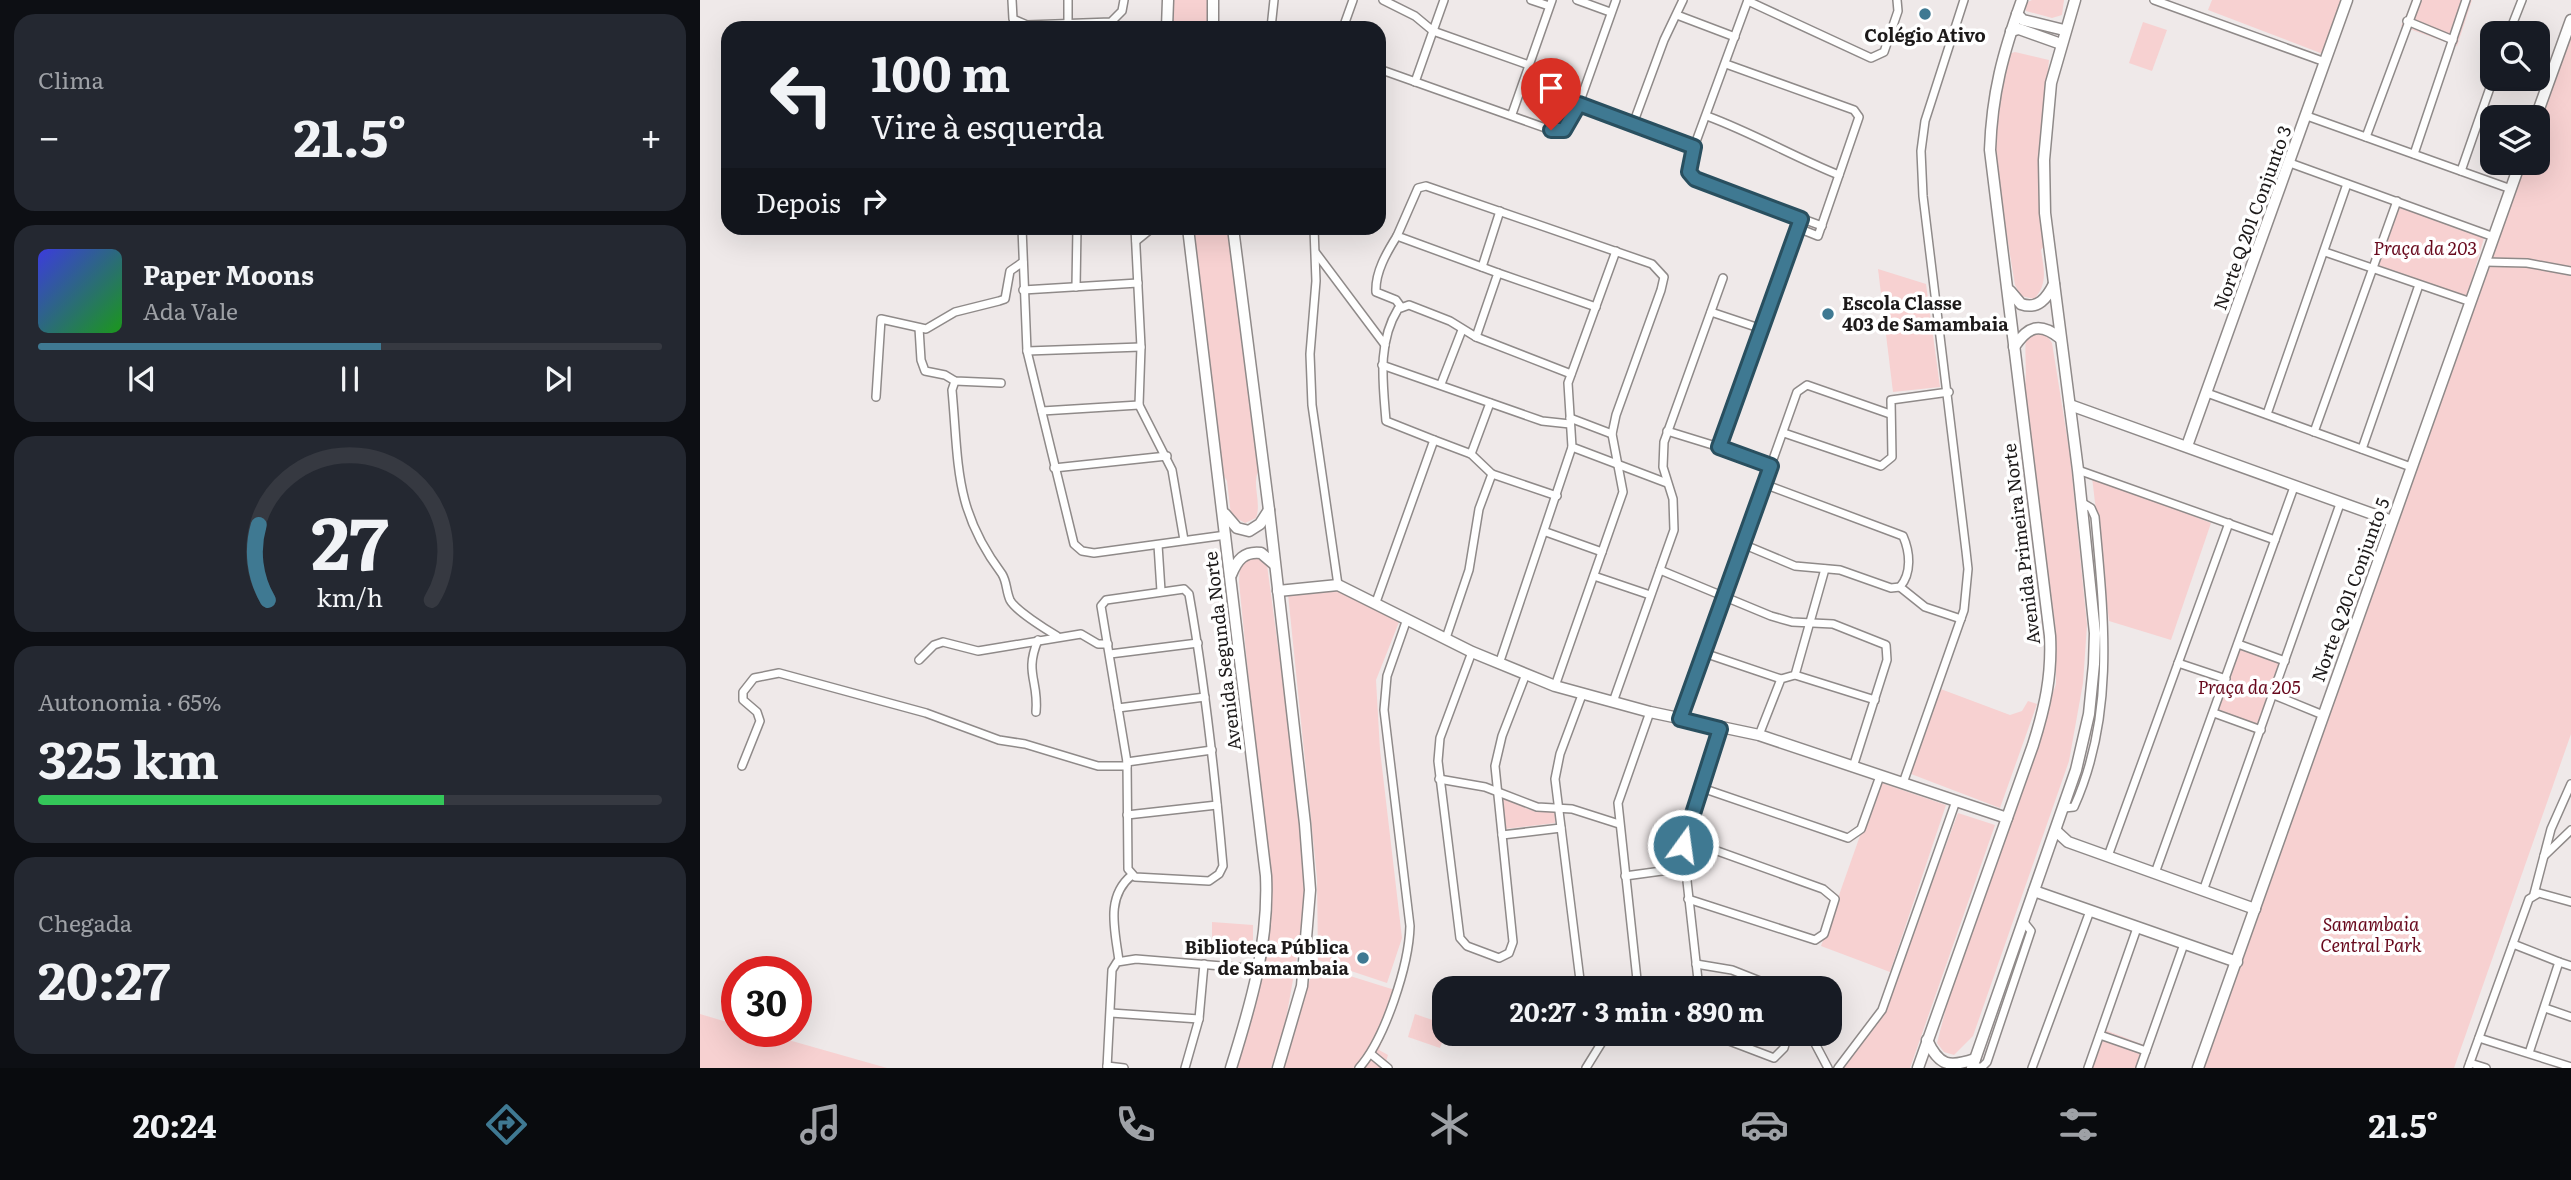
<!DOCTYPE html>
<html lang="pt">
<meta charset="utf-8">
<style>
:root{--surface:#171b24;--page:#242831;--text:#f1f3f6;--muted:#9ea1a6;--line:#363941;--accent:#3f7992}
body{margin:0;font-family:Literata,serif;background:var(--page);color:var(--text);height:100vh;display:flex;flex-direction:column;font-size:26px;white-space:nowrap}
*{box-sizing:border-box;margin:0}
p{font-size:23px;color:var(--muted)}
.icon{flex:none;width:38px;height:38px;fill:none;stroke:currentColor;stroke-width:2;stroke-linecap:round;stroke-linejoin:round}
.map{position:relative;flex:1;overflow:hidden}
.sheet{display:flex;flex-direction:column;gap:14px;padding:14px;background:#0d0f14;width:700px}
.sheet>*{flex:none}
.guide{position:absolute;left:21px;top:21px;width:665px;height:214px;border-radius:21px;box-shadow:0 7px 28px #0002;background:#171b24;color:var(--text);overflow:hidden}
.controls{position:absolute;left:1780px;top:21px;display:grid;gap:14px}
.controls a{display:grid;place-items:center;width:70px;height:70px;border-radius:14px;background:var(--surface);box-shadow:0 7px 28px #0002;font-size:35px}
.speed{position:absolute;left:21px;top:956px;display:flex;gap:14px;font-size:35px;font-weight:700;text-align:center}
.speed>*{display:grid;place-content:center;width:91px;height:91px;border-radius:50%;background:var(--surface);box-shadow:0 7px 28px #0002;line-height:1}
.speed .limit{border:10px solid #d22;background:#fff;color:#111}
.pin{position:absolute;display:grid;place-items:center;width:60px;height:60px;color:#fff;margin:-72px -30px;border-radius:50% 50% 50% 0;rotate:-45deg;box-shadow:0 0 7px #0007}
.pin .icon{rotate:45deg}
.me{position:absolute;width:77px;margin:-38px;rotate:14deg;stroke-linejoin:round;filter:drop-shadow(0 0 5px #0008)}
.turn{display:flex;align-items:center;gap:24px;height:147px;padding:0 35px;font-size:32px}
.turn .icon{width:91px;height:91px;stroke-width:2.5}
.turn b{display:block;font-size:49px;line-height:60px}
.then{display:flex;align-items:center;height:66px;padding:0 35px;background:#0003;gap:14px;font-size:26px}
.big{font-size:52px;font-weight:700;line-height:1.1}
.sheet .tile{flex:1;display:flex;flex-direction:column;justify-content:center;gap:10px;min-width:0;padding:0 24px;border-radius:21px;background:var(--page)}
.sheet .dial{align-items:center;gap:0}
.dial svg{height:182px;overflow:visible;fill:none;stroke:var(--line);stroke-width:7;stroke-linecap:round;text-anchor:middle}
.dial text{fill:var(--text);stroke:none}
.song{display:flex;align-items:center;gap:21px}
.cover{width:84px;height:84px;border-radius:10px;background:linear-gradient(135deg,hsl(240 70% 55%),hsl(120 70% 35%))}
.played{height:7px;border-radius:4px;background:linear-gradient(90deg,var(--accent) 55%,var(--line) 55%)}
.keys{display:flex;justify-content:space-around;direction:ltr}
.heat{display:flex;justify-content:space-between;align-items:center;font-size:38px;direction:ltr}
.charge{height:10px;border-radius:5px;background:linear-gradient(90deg,#34c759 65%,var(--line) 0)}
.trip{position:absolute;left:732px;top:976px;width:410px;height:70px;border-radius:21px;background:var(--surface);box-shadow:0 7px 28px #0002;font-weight:700;line-height:70px;text-align:center}
.tabs{display:flex;height:112px;justify-content:space-around;align-items:center;background:#090b0e;color:var(--muted)}
.tabs .icon{width:49px;height:49px}
.tabs .on{color:var(--accent)}
.tabs b{font-size:32px;color:var(--text)}
main{display:flex;flex:1;min-height:0}
.map>svg:first-child{display:block}
</style>
<main>
<section class="sheet">
<div class="tile"><p>Clima</p>
<div class="heat"><a>−</a><b class="big">21.5°</b><a>+</a></div>
</div>
<div class="tile">
<div class="song"><i class="cover"></i><div><b>Paper Moons</b><p>Ada Vale</p></div></div>
<div class="played"></div>
<div class="keys"><svg class="icon" aria-label="previous" viewBox="0 0 24 24"><path d="M18 5L8 12l10 7zM5 5v14"/></svg><svg class="icon" aria-label="pause" viewBox="0 0 24 24"><path d="M8 5v14M16 5v14"/></svg><svg class="icon" aria-label="next" viewBox="0 0 24 24"><path d="M6 5l10 7-10 7zM19 5v14"/></svg></div>
</div>
<div class="tile dial"><svg viewBox="0 0 100 80">
<path d="M14 69A42 42 0 1 1 86 69"/>
<path d="M14 69A42 42 0 0 1 10 36" stroke="#3f7992"/>
<text x="50" y="56" font-size="32" font-weight="700">27</text>
<text x="50" y="72" font-size="11">km/h</text>
</svg></div>
<div class="tile"><p>Autonomia · 65%</p><b class="big">325 km</b><div class="charge"></div></div>
<div class="tile"><p>Chegada</p><b class="big">20:27</b></div>
</section>
<div class="map">
<svg width="1871" height="1068" viewBox="0 0 1871 1068">
<rect width="100%" height="100%" fill="#efe9e9"/>
<!-- green -->
<g fill="#f7d1d1">
<polygon points="473,0 510,0 510,28 472,28"/>
<polygon points="1332,0 1364,0 1362,15 1352,18 1326,11 1325,3"/>
<polygon points="1512,0 1648,0 1623,54 1508,10"/>
<polygon points="1713,0 1772,0 1757,46 1701,26"/>
<polygon points="1871,18 1871,734 1754,1068 1494,1068 1819,163 1838,163 1838,117"/>
<polygon points="1443,22 1467,30 1452,71 1429,63"/>
<path d="M 1315,52 L 1349,60 L 1339,157 L 1347,242 L 1341,250 C 1344,270 1348,284 1334,299 L 1321,296 L 1315,285 L 1292,145 L 1296,94 L 1308,54 Z"/>
<polygon points="1699,207 1784,238 1767,296 1677,265"/>
<path d="M 493,228 L 530,228 L 559,470 C 551,484 562,502 556,518 L 545,523 L 531,515 L 527,481 L 523,474 Z"/>
<polygon points="1178,269 1226,284 1240,387 1193,392"/>
<path d="M 1336,331 L 1345,333 L 1352,343 L 1370,455 L 1387,625 L 1383,683 L 1369,761 L 1273,1036 L 1254,1055 L 1244,1052 L 1237,1043 L 1245,1012 L 1243,1007 L 1356,684 L 1356,633 L 1324,391 C 1328,374 1324,356 1326,338 Z"/>
<polygon points="1392,477 1511,523 1471,640 1409,621"/>
<polygon points="557,557 567,565 610,884 583,1036 571,1068 532,1068 571,904 539,582 540,564 548,558"/>
<polygon points="638,589 699,622 676,680 680,750 702,938 687,983 618,960 617,878 588,594"/>
<polygon points="1535,640 1589,660 1563,736 1510,715"/>
<polygon points="1238,688 1310,715 1322,711 1328,701 1337,704 1300,808 1211,774"/>
<polygon points="1179,782 1246,805 1190,972 1121,946"/>
<polygon points="799,797 836,812 855,811 855,823 804,829"/>
<polygon points="1258,813 1295,825 1210,1068 1144,1068 1181,1018"/>
<polygon points="512,922 553,925 553,947 512,944"/>
<polygon points="615,965 698,991 679,1050 688,1055 684,1068 579,1068"/>
<polygon points="0,1014 37,1025 37,1031 57,1031 187,1068 0,1068"/>
<polygon points="715,1014 744,1024 745,1034 740,1048 708,1037"/>
<polygon points="1400,1028 1452,1048 1445,1068 1384,1068"/>
</g>
<g fill="none" stroke-linecap="round" stroke-linejoin="round">
<defs>
<g id="street">
<polyline points="312,0 313,19 327,25 411,22 422,11 424,0"/>
<polyline points="368,0 368,24"/>
<polyline points="683,0 715,16 733,31 744,0"/>
<polyline points="831,0 849,6"/>
<polyline points="877,0 910,12"/>
<polyline points="983,0 964,40 933,124 994,147"/>
<polyline points="1048,0 994,147 989,172 995,179 1122,226"/>
<polyline points="1454,0 1625,62"/>
<polyline points="1048,1 1171,58 1184,52 1198,11 1197,0"/>
<polyline points="977,15 1035,37"/>
<polyline points="1707,21 1753,40"/>
<polyline points="571,28 574,0"/>
<polyline points="643,28 653,0"/>
<polyline points="1809,33 1822,0"/>
<polyline points="1026,64 1154,110 1159,117 1118,236 1098,228"/>
<polyline points="679,69 851,130 864,130 879,104 933,124"/>
<polyline points="715,82 733,31 829,65"/>
<polyline points="879,104 916,0"/>
<polyline points="812,114 852,0"/>
<path d="M 1007,116 C 1053,133 1094,157 1139,175"/>
<polyline points="1607,116 1811,189"/>
<polyline points="1666,137 1717,0"/>
<polyline points="1714,154 1766,0"/>
<polyline points="1590,163 1794,237"/>
<polyline points="1761,171 1793,79"/>
<polyline points="322,228 327,351 374,544 382,551 394,553 526,535"/>
<polyline points="435,228 441,347 439,405 472,470 484,540"/>
<polyline points="614,228 616,281 610,354 612,405 638,585"/>
<path d="M 697,236 C 687,252 675,272 676,292 L 696,300 L 701,307"/>
<polyline points="436,241 452,228"/>
<polyline points="916,251 868,383 872,447 967,483"/>
<polyline points="1625,252 1771,302"/>
<polyline points="616,253 685,345"/>
<polyline points="1785,262 1827,263 1871,271"/>
<polyline points="782,267 800,211"/>
<polyline points="798,273 896,307"/>
<polyline points="376,287 377,228"/>
<polyline points="323,290 438,283"/>
<polyline points="219,328 221,360 225,371 245,375 255,381 301,383"/>
<polyline points="1062,329 1098,227"/>
<polyline points="776,337 871,374"/>
<polyline points="327,351 441,347"/>
<polyline points="682,365 842,421 870,424"/>
<path d="M 255,381 L 252,390 C 259,466 254,510 302,574 C 307,582 306,591 310,600 C 315,610 347,630 357,636"/>
<polyline points="741,384 762,330"/>
<polyline points="1507,393 1711,467"/>
<polyline points="176,397 181,319 226,329 255,312 299,301 305,299 310,271 323,262"/>
<polyline points="342,411 439,405"/>
<polyline points="1567,414 1647,184"/>
<polyline points="870,418 912,434"/>
<polyline points="967,431 1019,447"/>
<polyline points="1614,432 1697,201"/>
<polyline points="1084,433 1181,466 1192,457 1191,400 1249,392"/>
<polyline points="734,440 771,454 792,474"/>
<polyline points="1662,449 1719,285"/>
<polyline points="771,454 790,403"/>
<polyline points="1071,465 1097,392 1107,385 1190,414"/>
<polyline points="354,468 467,456"/>
<polyline points="1378,470 1575,540"/>
<path d="M 1064,484 L 1203,536 C 1210,552 1212,573 1200,587 L 1225,607 L 1261,619"/>
<polyline points="846,532 902,552"/>
<polyline points="458,545 461,591"/>
<polyline points="1045,545 1095,566 1140,570 1191,588 1200,587"/>
<polyline points="960,570 1071,616 1092,622 1133,624 1186,645 1187,660 1153,767"/>
<polyline points="894,576 950,595"/>
<path d="M 484,589 L 489,594 C 505,684 515,775 523,866 L 519,874 L 509,881 L 435,877 L 428,869 L 427,762 L 401,606 L 406,600 Z"/>
<path d="M 676,602 L 734,440 L 686,421 C 683,383 677,343 698,309 L 709,305 L 750,321 L 776,337 L 798,273 L 697,236 L 718,188 L 726,186 L 952,264 L 964,277 L 961,290 L 916,415 L 912,434 L 923,492 L 855,686"/>
<polyline points="746,638 769,570 779,509 792,474 857,496"/>
<polyline points="1538,644 1585,661"/>
<polyline points="772,652 740,738 738,761 760,938 767,946 799,958 809,953 813,942 795,766 802,736 826,674"/>
<polyline points="1004,653 1081,679"/>
<polyline points="410,654 498,643"/>
<polyline points="219,660 234,645 243,642 278,651 381,634 398,644 408,644"/>
<polyline points="1478,663 1526,679"/>
<polyline points="799,664 872,447"/>
<polyline points="1095,675 1175,700"/>
<polyline points="882,695 860,754 855,779 880,980 884,989"/>
<polyline points="1574,695 1623,715"/>
<polyline points="913,702 974,530 973,499 963,467 964,442 1023,278"/>
<polyline points="418,708 505,697"/>
<path d="M 336,712 C 339,680 324,674 338,640"/>
<polyline points="1514,713 1561,730"/>
<polyline points="980,719 1071,465 1019,447 1062,329 1011,312"/>
<polyline points="1059,735 1081,679 1095,675 1125,569"/>
<polyline points="427,762 512,750"/>
<polyline points="42,766 60,721 57,712 43,700 43,692 54,678 79,673 226,713 299,740 325,744 398,766 427,766"/>
<polyline points="739,779 785,787 837,807 872,809 919,824"/>
<polyline points="1203,783 1264,610 1268,569 1266,551 1223,196 1221,151 1225,121 1264,0"/>
<polyline points="999,787 1148,838 1161,829 1180,776"/>
<path d="M 1364,808 L 1374,807 C 1416,714 1404,615 1395,517 L 1391,508 L 1381,502"/>
<polyline points="427,815 517,805"/>
<polyline points="802,835 861,828"/>
<polyline points="984,839 1123,889 1135,899 1124,934 1115,940 988,899"/>
<polyline points="1408,856 1529,523"/>
<polyline points="1844,856 1871,830"/>
<polyline points="1455,873 1594,487"/>
<polyline points="925,876 984,868"/>
<polyline points="1503,891 1640,504"/>
<polyline points="1834,894 1851,829 1871,784"/>
<polyline points="1813,944 1859,962"/>
<path d="M 419,961 C 415,930 405,897 432,875"/>
<polyline points="996,964 1032,970 1080,989"/>
<polyline points="938,989 918,803 950,712"/>
<polyline points="999,989 983,845 1020,728"/>
<polyline points="1845,1008 1871,1017"/>
<polyline points="411,1013 499,1019"/>
<polyline points="1011,1034 1074,1058 1084,1048 1088,1034"/>
<polyline points="1110,1034 1128,1068"/>
<polyline points="1400,1035 1446,1051"/>
<polyline points="1779,1038 1871,1067"/>
<polyline points="1829,1053 1859,962 1871,966"/>
<polyline points="671,1054 688,1068"/>
<polyline points="1770,1063 1786,1068"/>
<polyline points="407,1066 424,1068"/>
<polyline points="1272,1067 1282,1067 1287,1062 1331,931 1323,921"/>
<polyline points="407,1068 412,970 417,962 436,959 559,969"/>
<polyline points="485,1068 499,1019 504,964"/>
<path d="M 659,1068 C 685,1039 709,965 710,926 L 684,710 L 687,676 L 707,619"/>
<polyline points="886,1068 907,1034"/>
<polyline points="1138,1068 1182,1010 1256,801"/>
<polyline points="1332,1068 1390,911"/>
<polyline points="1388,1068 1437,928"/>
<polyline points="1440,1068 1484,944"/>
<polyline points="1768,1068 1829,899 1839,893 1871,902"/>
</g>
<g id="secondary">
<polyline points="513,0 513,28"/>
<polyline points="1317,14 1323,20 1364,30"/>
<polyline points="467,28 468,0"/>
<polyline points="1311,31 1319,29 1361,44"/>
<polyline points="1836,117 1871,20"/>
<path d="M 488,228 L 566,876 C 569,943 551,1004 531,1068"/>
<polyline points="533,228 569,510 605,824 610,890 602,986 578,1068"/>
<path d="M 1310,291 L 1321,304 C 1338,310 1347,298 1354,284"/>
<path d="M 1314,347 C 1328,326 1340,322 1360,338"/>
<polyline points="1370,405 1692,521"/>
<polyline points="1487,446 1647,0"/>
<polyline points="525,514 537,528 549,531 560,524 569,510"/>
<path d="M 531,575 C 537,560 544,551 561,553 L 574,564"/>
<polyline points="578,591 638,585 772,652 855,686 950,712 1059,735 1307,818"/>
<polyline points="1356,831 1368,842 1555,909"/>
<polyline points="1334,891 1537,962"/>
<path d="M 1227,1040 C 1239,1066 1249,1068 1275,1059"/>
<path d="M 1218,1068 L 1333,745 C 1345,707 1352,676 1350,636 L 1290,150 C 1292,93 1303,53 1322,0"/>
<polyline points="1272,1068 1376,770 1389,714 1394,664 1395,633 1378,470 1345,213 1344,160 1351,83 1375,0"/>
<polyline points="1498,1068 1820,163"/>
</g>
</defs>
<!-- street casing -->
<use href="#street" stroke="#8f8a89" stroke-width="10"/>
<!-- secondary casing -->
<use href="#secondary" stroke="#8f8a89" stroke-width="13"/>
<!-- street -->
<use href="#street" stroke="#fff" stroke-width="7"/>
<!-- secondary -->
<use href="#secondary" stroke="#fff" stroke-width="10"/>
</g>
<g fill="none" stroke-linecap="round" stroke-linejoin="round">
<defs>
<polyline id="route" points="851,130 864,130 879,104 994,147 989,172 995,179 1101,219 1019,447 1071,466 980,719 1020,729 983,845"/>
</defs>
<!-- route casing -->
<use href="#route" stroke="#294f5f" stroke-width="18"/>
<!-- route -->
<use href="#route" stroke="#3f7992" stroke-width="12"/>
</g>
<!-- markers -->
<g fill="#3f7992" stroke="#fff" stroke-width="2.5">
<circle cx="1225" cy="14" r="7"/>
<circle cx="1128" cy="314" r="7"/>
<circle cx="663" cy="958" r="7"/>
</g>
<g text-anchor="middle" stroke-width="7" stroke-linejoin="round" paint-order="stroke">
<!-- poi labels -->
<g font-size="18" font-weight="bold" fill="#1d1a1a" stroke="#fff">
<text x="1225" y="42">Colégio Ativo</text>
<text x="1142" y="310" text-anchor="start">Escola Classe<tspan x="1142" dy="21">403 de Samambaia</tspan></text>
<text x="649" y="954" text-anchor="end">Biblioteca Pública<tspan x="649" dy="21">de Samambaia</tspan></text>
</g>
<!-- street labels -->
<g font-size="18" fill="#1d1a1a" stroke="#fff">
<text transform="translate(1553 218) rotate(-70)" y="6">Norte Q 201 Conjunto 3</text>
<text transform="translate(1322 544) rotate(-97)" y="6">Avenida Primeira Norte</text>
<text transform="translate(1651 590) rotate(-70)" y="6">Norte Q 201 Conjunto 5</text>
<text transform="translate(523 651) rotate(-97)" y="6">Avenida Segunda Norte</text>
</g>
<!-- park labels -->
<g font-size="18" font-style="italic" fill="#68091d" stroke="#fff">
<text x="1725" y="255">Praça da 203</text>
<text x="1549" y="694">Praça da 205</text>
<text x="1671" y="931">Samambaia<tspan x="1671" dy="21">Central Park</tspan></text>
</g>
</g>
</svg>
<div class="controls">
<a><svg class="icon" aria-label="search" viewBox="0 0 24 24"><circle cx="10" cy="10" r="6"/><path d="M15 15l6 6"/></svg></a>
<a><svg class="icon" aria-label="layers" viewBox="0 0 24 24"><path d="M12 4l9 5-9 5-9-5zM3 14l9 5 9-5"/></svg></a>
</div>
<div class="speed"><div class="limit">30</div></div>
<div class="pin" style="left:851px;top:130px;background:#d93025"><svg class="icon" aria-label="arrive" viewBox="0 0 24 24"><path d="M6 21V4h12l-3 4 3 4H6"/></svg></div>
<svg class="me" style="left:983px;top:845px" viewBox="-20 -20 40 40"><circle r="17" fill="#3f7992" stroke="#fff" stroke-width="3"/><path d="M0-11L8 9 0 5-8 9z" fill="#fff"/></svg>
<div class="trip">20:27 · 3 min · 890 m</div>
<div class="guide">
<div class="turn"><svg class="icon" aria-label="left" viewBox="0 0 24 24"><path d="M17 20v-9H6M10 6l-5 5 5 5"/></svg><div><b>100 m</b>Vire à esquerda</div></div>
<div class="then">Depois<svg class="icon" aria-label="right" viewBox="0 0 24 24"><path d="M7 20v-9h11M14 6l5 5-5 5"/></svg></div>
</div>
</div>
</main>
<nav class="tabs">
<b>20:24</b>
<svg class="icon on" aria-label="directions" viewBox="0 0 24 24"><path d="M12 3l9 9-9 9-9-9zM9 14v-3h6M13 9l2 2-2 2"/></svg>
<svg class="icon" aria-label="music" viewBox="0 0 24 24"><path d="M9 18V5l10-2v13"/><circle cx="6" cy="18" r="3"/><circle cx="16" cy="16" r="3"/></svg>
<svg class="icon" aria-label="phone" viewBox="0 0 24 24"><path d="M5 4h4l2 5-3 2q2 4 5 5l2-3 5 2v4C11 20 4 13 5 4z"/></svg>
<svg class="icon" aria-label="climate" viewBox="0 0 24 24"><path d="M12 3v18M4 7l16 10M4 17L20 7"/></svg>
<svg class="icon" aria-label="car" viewBox="0 0 24 24"><path d="M5 17H2v-5l4-1 3-4h7l3 4 3 1v5h-3M9 17h6M6 11h13"/><circle cx="7" cy="17" r="2"/><circle cx="17" cy="17" r="2"/></svg>
<svg class="icon" aria-label="filters" viewBox="0 0 24 24"><path d="M4 7h16M4 17h16"/><circle cx="9" cy="7" r="2"/><circle cx="15" cy="17" r="2"/></svg>
<b>21.5°</b>
</nav>
